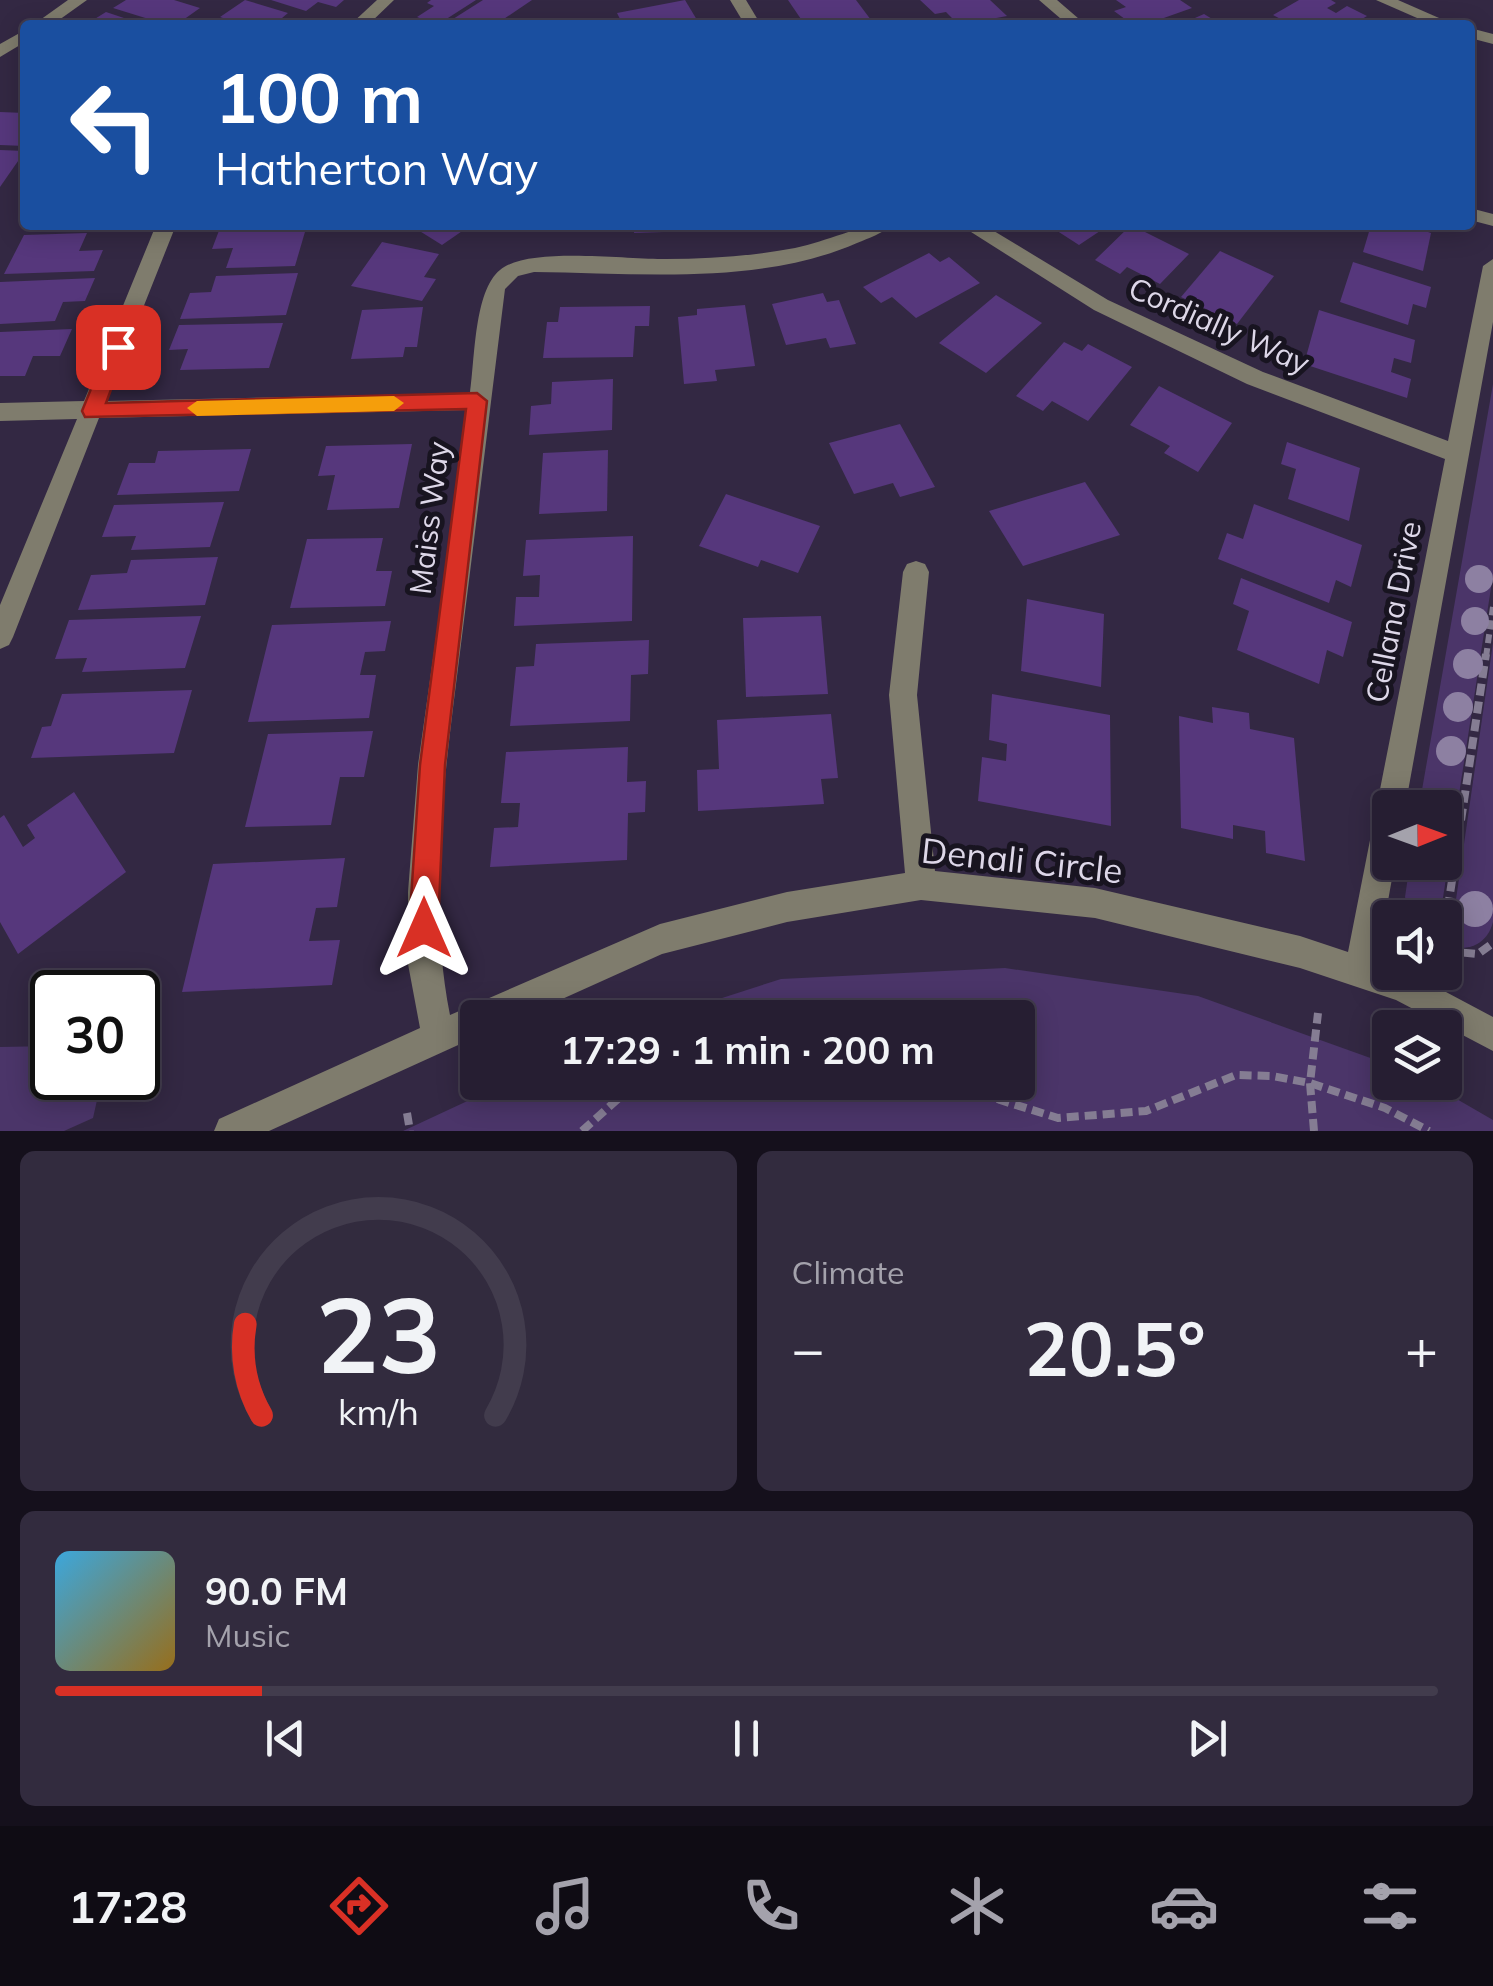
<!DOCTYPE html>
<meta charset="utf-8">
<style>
:root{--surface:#261e32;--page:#322b3e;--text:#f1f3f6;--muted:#a4a2ac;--line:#423c4d;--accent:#d93025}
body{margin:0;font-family:Mulish,sans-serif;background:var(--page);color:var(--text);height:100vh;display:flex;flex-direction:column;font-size:38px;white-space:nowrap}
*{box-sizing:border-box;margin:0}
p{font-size:32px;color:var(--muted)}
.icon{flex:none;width:55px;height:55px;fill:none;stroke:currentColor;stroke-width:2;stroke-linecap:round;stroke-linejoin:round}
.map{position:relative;height:1131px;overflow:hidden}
.panel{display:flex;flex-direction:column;gap:20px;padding:20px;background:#15101c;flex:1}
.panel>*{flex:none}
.hud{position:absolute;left:20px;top:20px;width:1455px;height:210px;border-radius:10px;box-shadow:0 5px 25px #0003,0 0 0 2px var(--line);background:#1a4fa0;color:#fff;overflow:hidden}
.needle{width:65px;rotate:89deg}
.controls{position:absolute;left:1372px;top:790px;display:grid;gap:20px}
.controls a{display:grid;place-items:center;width:90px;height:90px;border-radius:10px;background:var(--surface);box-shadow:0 5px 25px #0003,0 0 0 2px var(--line);font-size:50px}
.speed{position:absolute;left:30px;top:970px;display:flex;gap:20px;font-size:50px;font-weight:700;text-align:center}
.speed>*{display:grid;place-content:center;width:130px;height:130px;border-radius:50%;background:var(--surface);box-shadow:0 5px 25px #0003,0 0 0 2px var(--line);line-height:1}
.speed .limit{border:5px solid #111;border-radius:15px;background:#fff;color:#111}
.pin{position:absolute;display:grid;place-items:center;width:85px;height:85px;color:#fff;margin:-42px;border-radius:20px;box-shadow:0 5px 15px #0006}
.me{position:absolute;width:110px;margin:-55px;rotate:0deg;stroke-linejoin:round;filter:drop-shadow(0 0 8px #0008)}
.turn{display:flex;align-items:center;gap:35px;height:210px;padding:0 30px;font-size:45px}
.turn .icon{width:130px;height:130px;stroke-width:2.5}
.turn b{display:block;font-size:70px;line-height:85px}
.big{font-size:75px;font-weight:700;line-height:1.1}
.panel .card{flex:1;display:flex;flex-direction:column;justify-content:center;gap:15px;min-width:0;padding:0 35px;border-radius:15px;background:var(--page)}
.panel .dial{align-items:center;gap:0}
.dial svg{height:260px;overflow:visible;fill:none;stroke:var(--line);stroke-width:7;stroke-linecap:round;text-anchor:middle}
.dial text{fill:var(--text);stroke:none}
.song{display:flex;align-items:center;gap:30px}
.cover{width:120px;height:120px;border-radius:15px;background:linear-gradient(135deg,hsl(200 70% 55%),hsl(40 70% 35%))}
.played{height:10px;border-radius:5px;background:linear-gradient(90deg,var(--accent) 15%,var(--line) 15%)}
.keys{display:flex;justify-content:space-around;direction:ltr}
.heat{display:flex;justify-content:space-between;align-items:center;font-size:55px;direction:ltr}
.panel .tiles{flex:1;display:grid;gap:20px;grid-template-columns:1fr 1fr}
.card:last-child{grid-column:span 2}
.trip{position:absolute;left:460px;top:1000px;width:575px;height:100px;border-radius:10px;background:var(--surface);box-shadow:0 5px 25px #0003,0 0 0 2px var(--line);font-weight:700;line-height:100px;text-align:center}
.menu{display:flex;height:160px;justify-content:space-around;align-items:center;background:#0f0c14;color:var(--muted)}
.menu .icon{width:70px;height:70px}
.menu .on{color:var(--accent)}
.menu b{font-size:45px;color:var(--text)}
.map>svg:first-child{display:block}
</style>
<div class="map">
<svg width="1493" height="1131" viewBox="0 0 1493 1131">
<rect width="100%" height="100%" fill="#332843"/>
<!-- green -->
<g fill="#4b3569">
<polygon points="1493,384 1493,575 1440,917 1413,917 1405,897 1410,863 1445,862 1445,808 1419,807"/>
<path d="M 1493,643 L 1493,922 C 1487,944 1471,950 1449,948 Z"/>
<polygon points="1005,968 1198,996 1390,1065 1390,1082 1429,1083 1493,1120 1493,1131 403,1131 506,1083 1018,1082 1018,1018 663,1017 781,979"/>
<polygon points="52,1046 52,1078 102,1078 93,1118 64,1131 0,1131 0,1047"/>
</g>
<!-- building -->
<g fill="#56377c">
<polygon points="126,0 174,0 200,8 176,25 168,25 113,8"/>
<polygon points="245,0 288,13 282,18 302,25 243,25 220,17"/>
<polygon points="271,0 344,0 336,7 318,2 306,11"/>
<polygon points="431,0 476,0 437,25 417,17 434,6 427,3"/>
<polygon points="483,0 532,0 495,25 465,25 453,19"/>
<polygon points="685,0 700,25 623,25 617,13"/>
<polygon points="788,0 856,0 871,20 845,25 805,25"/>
<polygon points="920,0 990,0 1007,16 959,25 946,12 935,14"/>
<polygon points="1116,0 1180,0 1192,8 1144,25 1133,25 1114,11 1126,7"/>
<polygon points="1299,0 1331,0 1336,3 1327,8 1336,13 1347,6 1367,16 1352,25 1292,25 1273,15"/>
<polygon points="106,12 142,24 142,25 85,25"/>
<polygon points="1204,14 1222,25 1179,25"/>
<polygon points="0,112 25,113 25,146 0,145"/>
<polygon points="0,150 25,151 0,187"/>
<polygon points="307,225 295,266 226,268 233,248 212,249 220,228"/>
<polygon points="410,225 464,225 468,227 442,245"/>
<polygon points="635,225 665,225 664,232 634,233"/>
<polygon points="1048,225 1109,225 1079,245"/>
<polygon points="1131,225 1189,254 1160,284 1127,267 1120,274 1095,260"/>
<polygon points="1371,225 1406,225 1431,233 1423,271 1363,252"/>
<polygon points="87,233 79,251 103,250 94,271 4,274 24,235"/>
<polygon points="382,242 439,254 424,277 436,279 422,301 351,286"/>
<polygon points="1220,251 1274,276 1237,324 1181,297"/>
<polygon points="929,253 940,262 949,257 980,283 916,318 892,297 881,303 863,287"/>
<polygon points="1353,262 1431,287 1426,308 1413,304 1408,325 1340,302"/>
<polygon points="298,273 286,315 180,319 190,293 211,292 216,276"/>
<polygon points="95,278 85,301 63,302 55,321 0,324 0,282"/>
<polygon points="823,293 827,302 839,300 856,344 830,348 826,338 786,345 772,304"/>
<polygon points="996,295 1042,323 986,373 939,343"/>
<polygon points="745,305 755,366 715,370 717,381 684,384 678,317 697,315 697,309"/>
<polygon points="650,306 649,326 635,326 633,357 543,358 547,322 558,322 560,307"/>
<polygon points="423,307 417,347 405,347 403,357 351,359 362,310"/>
<polygon points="1319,310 1415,340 1411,363 1394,358 1391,372 1411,379 1407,398 1304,364"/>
<polygon points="283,323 269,368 180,370 188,349 169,350 179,325"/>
<polygon points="72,329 60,356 33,356 25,376 0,376 0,332"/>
<polygon points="1064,342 1082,351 1088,344 1132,367 1088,421 1052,401 1043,411 1016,396"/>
<polygon points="613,379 612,430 529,435 531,406 551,404 552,382"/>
<polygon points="1159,386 1232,423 1198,472 1164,453 1170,446 1130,425"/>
<polygon points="900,424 935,487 900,497 893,483 854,494 829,443"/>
<polygon points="1287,442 1360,468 1349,521 1288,499 1296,469 1281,464"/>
<polygon points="412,444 399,508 327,510 335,475 318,476 326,446"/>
<polygon points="251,449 239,491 117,495 129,463 155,463 158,451"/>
<polygon points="608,450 607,511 539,514 543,453"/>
<polygon points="1085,482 1120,535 1023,566 989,511"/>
<polygon points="726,494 820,526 798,573 761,560 758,567 699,546"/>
<polygon points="224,502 210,547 131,550 136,536 102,537 114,505"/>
<polygon points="1254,504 1362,545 1351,587 1336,580 1329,603 1218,559 1227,533 1243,539"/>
<polygon points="633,536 632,621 514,626 516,597 539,597 540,575 523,576 526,540"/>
<polygon points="383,538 376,571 392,571 385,606 290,608 307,539"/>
<polygon points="218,557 205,605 78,610 91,575 127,573 131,560"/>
<polygon points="1241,578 1352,622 1343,657 1327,650 1319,684 1237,650 1249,611 1233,604"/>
<polygon points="1027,599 1104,614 1101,687 1021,671"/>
<polygon points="201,616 185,668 82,672 87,658 55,659 69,620"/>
<polygon points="821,616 828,694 746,697 743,618"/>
<polygon points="391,621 385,651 365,652 360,675 376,675 369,718 248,722 272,625"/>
<polygon points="649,640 648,674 631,675 630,721 510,726 516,667 534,666 536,644"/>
<polygon points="192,690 174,753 31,758 42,727 51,726 62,694"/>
<polygon points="992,694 1110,715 1111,826 978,801 982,757 1006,761 1007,744 989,740"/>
<polygon points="1212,707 1249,713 1250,729 1294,738 1305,861 1266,853 1265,831 1233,825 1233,839 1181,828 1179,716 1213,723"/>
<polygon points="831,714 838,778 821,779 824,804 698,811 697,770 719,769 717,720"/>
<polygon points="373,731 364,777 340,777 331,825 245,827 268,734"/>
<polygon points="628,747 627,782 646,781 645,812 628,813 627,860 490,867 494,828 518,827 520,803 501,803 506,752"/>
<polygon points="74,792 126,872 18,954 0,922 0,818 4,815 23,847 35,838 27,825"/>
<polygon points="345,858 337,907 316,908 309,941 340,940 332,985 182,992 213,864"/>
</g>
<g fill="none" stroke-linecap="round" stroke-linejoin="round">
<!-- path-far1 -->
<polyline stroke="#857d93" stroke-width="6" stroke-dasharray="9 5" stroke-linecap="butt" points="1486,657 1493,607"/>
<!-- path -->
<g stroke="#857d93" stroke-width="8" stroke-dasharray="12 6" stroke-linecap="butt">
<polyline points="1445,927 1486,654"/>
<polyline points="1445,951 1478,954 1493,943"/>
<polyline points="966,1082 1000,1100 1058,1118 1146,1111 1236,1075 1272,1076 1310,1083 1385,1108 1429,1131"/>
<polyline points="407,1113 410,1131"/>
<polyline points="582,1131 637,1082"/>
<polyline points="1314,1131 1310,1083 1318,1013"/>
</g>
<!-- minor -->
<g fill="#7f7c6d" fill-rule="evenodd">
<polygon points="68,0 87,0 52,25 33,25"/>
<polygon points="377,0 394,0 368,25 350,25"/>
<polygon points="730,0 746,0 761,25 745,25"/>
<polygon points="1039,0 1057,0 1086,25 1068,25"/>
<polygon points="1376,0 1398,0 1455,25 1433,25"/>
<polygon points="1470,28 1493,34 1493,44 1470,38"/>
<polygon points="25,30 25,42 0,57 0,44"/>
<polygon points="1470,208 1493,214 1493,226 1470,220"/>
<path d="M 156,225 L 176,225 L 106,401 L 470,393 C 475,359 474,291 500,270 C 528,246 628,260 666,259 C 709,259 753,256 795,248 C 829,241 856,225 891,225 C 882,234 869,238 857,243 C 758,286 639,273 534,272 L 518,276 L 505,289 C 490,408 476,526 461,644 C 446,767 426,893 450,1015 L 660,924 L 787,892 L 905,873 L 889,695 L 903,572 L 907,564 L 916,561 L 925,564 L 929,572 L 917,695 L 935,871 L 1095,888 L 1300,936 L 1348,952 L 1445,459 L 1247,384 L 1094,310 L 960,225 L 984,225 L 1108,300 L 1263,372 L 1448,441 L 1483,266 L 1493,259 L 1493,322 L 1405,808 L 1390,808 L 1390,862 L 1395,862 L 1377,962 L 1390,966 L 1390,972 L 1414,975 L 1493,1017 L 1493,1051 L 1396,1000 L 1300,968 L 1095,918 L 921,900 L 787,922 L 662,954 L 520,1018 L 478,1018 L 478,1036 L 269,1131 L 214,1131 L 219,1119 L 420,1028 L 408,964 L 408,892 L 418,765 L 468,410 L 99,418 L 13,637 L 9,645 L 0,649 L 0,605 L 77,419 L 0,421 L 0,403 L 84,401 Z"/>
</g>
</g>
<!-- trees -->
<g fill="#8d80a2">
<circle cx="1479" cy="579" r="14"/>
<circle cx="1475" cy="621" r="14"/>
<circle cx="1468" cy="664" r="15"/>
<circle cx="1458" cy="707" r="15"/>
<circle cx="1451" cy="751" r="15"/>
<circle cx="1475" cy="909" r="18"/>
</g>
<!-- route -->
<polygon fill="#d93025" stroke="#8d1f18" stroke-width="2.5" points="118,340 127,347 106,403 477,393 487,401 445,765 438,928 433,938 424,942 414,938 409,928 420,765 466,409 85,417 82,411 108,347"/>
<!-- slow -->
<polygon fill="#f59e0b" points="394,396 404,403 394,411 197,416 187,408 197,401"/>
<g text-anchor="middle" stroke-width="10" stroke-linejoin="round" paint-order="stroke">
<!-- street labels -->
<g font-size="30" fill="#ddd7e8" stroke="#181420">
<text transform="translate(1219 326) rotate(24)" y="10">Cordially Way</text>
<text transform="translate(430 518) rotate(-83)" y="10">Maiss Way</text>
<text transform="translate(1394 612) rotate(-79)" y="10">Cellana Drive</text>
</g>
<!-- near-street labels -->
<g font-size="35" fill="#ddd7e8" stroke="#181420">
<text transform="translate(1022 861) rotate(6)" y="12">Denali Circle</text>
</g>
</g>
</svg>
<div class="controls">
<a><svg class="needle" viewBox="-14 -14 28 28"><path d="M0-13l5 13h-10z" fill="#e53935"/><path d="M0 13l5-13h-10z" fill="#a4a2ac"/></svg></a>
<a><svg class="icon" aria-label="sound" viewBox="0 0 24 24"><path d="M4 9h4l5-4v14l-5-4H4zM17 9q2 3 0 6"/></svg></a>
<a><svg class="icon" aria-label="layers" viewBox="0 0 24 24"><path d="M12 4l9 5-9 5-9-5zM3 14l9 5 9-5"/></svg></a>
</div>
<div class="speed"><div class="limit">30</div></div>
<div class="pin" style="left:118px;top:347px;background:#d93025"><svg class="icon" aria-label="arrive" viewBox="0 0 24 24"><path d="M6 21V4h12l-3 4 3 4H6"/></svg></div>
<svg class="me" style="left:424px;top:928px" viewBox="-20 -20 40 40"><path d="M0-17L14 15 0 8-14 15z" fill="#d93025" stroke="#fff" stroke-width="4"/></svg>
<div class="trip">17:29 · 1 min · 200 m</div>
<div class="hud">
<div class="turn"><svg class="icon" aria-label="left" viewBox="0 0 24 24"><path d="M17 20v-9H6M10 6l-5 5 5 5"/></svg><div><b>100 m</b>Hatherton Way</div></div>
</div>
</div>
<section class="panel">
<div class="tiles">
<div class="card dial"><svg viewBox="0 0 100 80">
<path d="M14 69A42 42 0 1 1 86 69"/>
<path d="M14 69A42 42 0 0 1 9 41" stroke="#d93025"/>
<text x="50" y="56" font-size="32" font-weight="700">23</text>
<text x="50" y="72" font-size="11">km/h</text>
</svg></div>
<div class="card"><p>Climate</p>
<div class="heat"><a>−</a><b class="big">20.5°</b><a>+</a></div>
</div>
<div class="card">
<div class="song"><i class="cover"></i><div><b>90.0 FM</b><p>Music</p></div></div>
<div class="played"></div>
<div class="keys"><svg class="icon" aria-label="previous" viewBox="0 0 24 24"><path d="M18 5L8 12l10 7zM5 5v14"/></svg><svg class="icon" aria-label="pause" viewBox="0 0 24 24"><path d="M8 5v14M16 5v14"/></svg><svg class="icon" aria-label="next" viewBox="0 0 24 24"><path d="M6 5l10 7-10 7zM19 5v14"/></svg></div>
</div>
</div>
</section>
<nav class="menu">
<b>17:28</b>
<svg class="icon on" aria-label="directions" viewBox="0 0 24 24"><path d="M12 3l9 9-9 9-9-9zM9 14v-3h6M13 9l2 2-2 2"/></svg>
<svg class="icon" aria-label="music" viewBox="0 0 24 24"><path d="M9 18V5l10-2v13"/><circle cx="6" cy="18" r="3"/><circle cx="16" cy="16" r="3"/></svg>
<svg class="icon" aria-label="phone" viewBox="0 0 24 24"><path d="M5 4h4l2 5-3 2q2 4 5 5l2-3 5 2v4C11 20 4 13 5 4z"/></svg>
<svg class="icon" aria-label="climate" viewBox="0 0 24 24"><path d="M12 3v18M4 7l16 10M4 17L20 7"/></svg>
<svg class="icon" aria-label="car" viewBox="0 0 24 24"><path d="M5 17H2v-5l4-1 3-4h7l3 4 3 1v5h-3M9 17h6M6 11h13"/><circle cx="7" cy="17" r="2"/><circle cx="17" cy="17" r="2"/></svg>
<svg class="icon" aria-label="filters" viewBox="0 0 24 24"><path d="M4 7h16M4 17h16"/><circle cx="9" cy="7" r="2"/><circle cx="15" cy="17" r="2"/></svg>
</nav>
